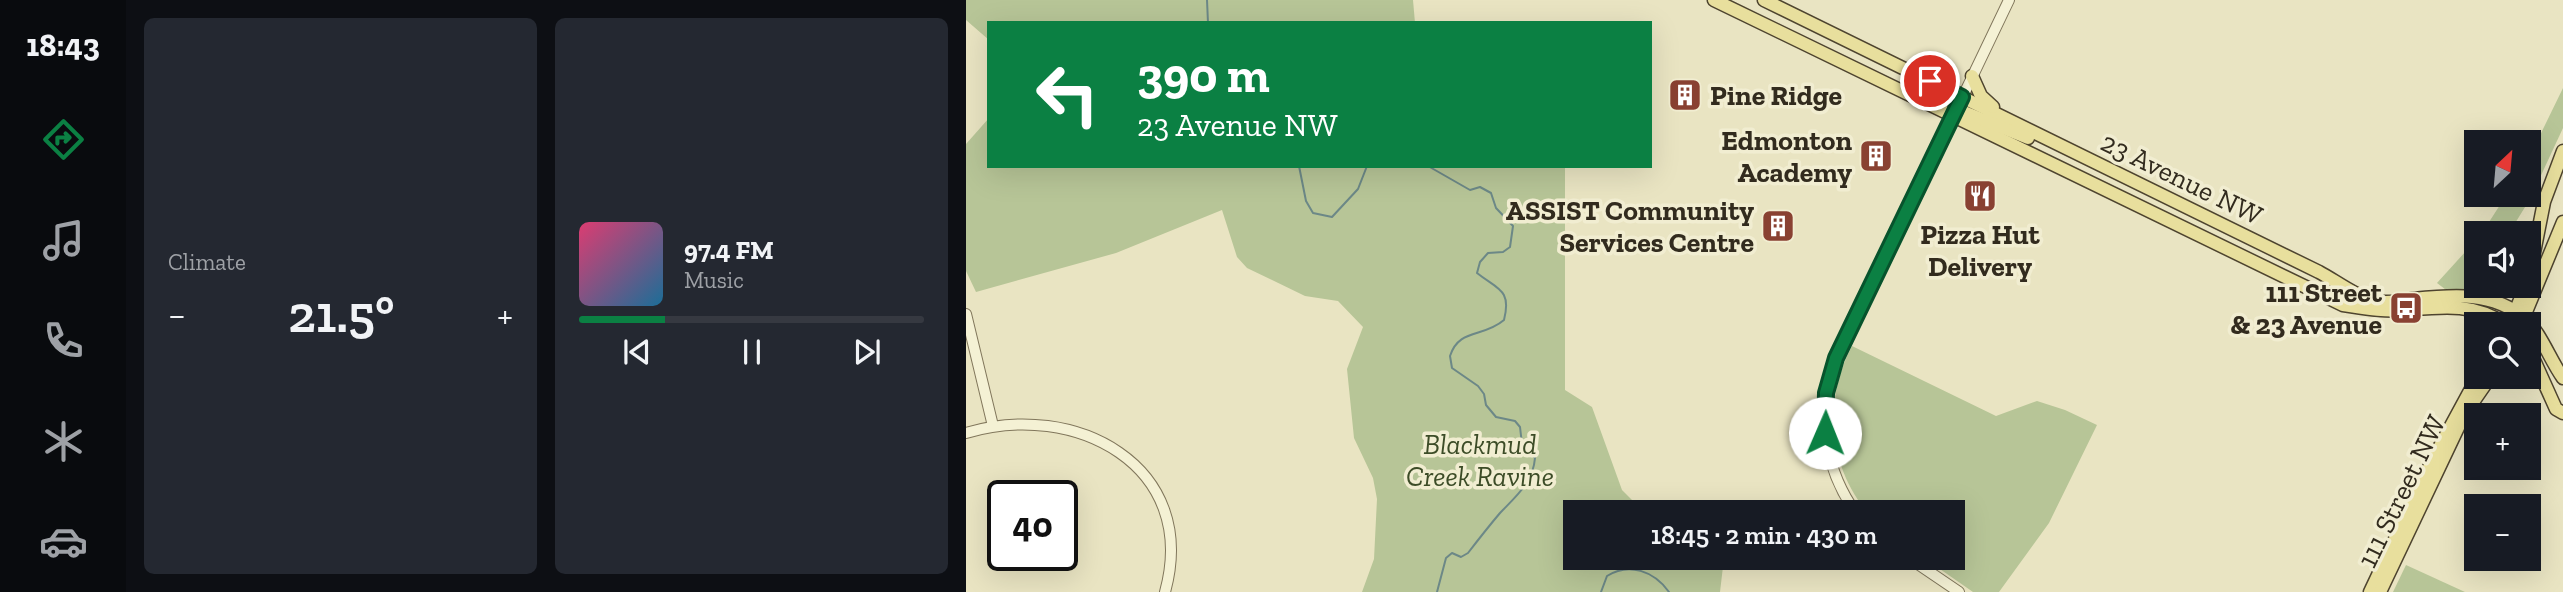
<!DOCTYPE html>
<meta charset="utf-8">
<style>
:root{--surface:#171b24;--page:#242831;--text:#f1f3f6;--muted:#9ea1a6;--line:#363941;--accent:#0b8043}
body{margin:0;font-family:"Zilla Slab",serif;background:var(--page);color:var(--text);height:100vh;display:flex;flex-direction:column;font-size:26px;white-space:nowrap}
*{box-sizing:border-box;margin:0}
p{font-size:23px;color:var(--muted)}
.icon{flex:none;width:38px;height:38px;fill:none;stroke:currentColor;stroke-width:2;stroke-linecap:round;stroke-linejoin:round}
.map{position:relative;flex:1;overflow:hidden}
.side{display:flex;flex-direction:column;gap:18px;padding:18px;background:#0d0f14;width:840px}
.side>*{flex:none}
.hud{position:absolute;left:21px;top:21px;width:665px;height:147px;border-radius:0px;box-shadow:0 7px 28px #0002;background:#0b8043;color:#fff;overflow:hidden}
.needle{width:46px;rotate:26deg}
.controls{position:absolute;left:1498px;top:130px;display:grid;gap:14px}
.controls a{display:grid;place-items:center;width:77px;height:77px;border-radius:0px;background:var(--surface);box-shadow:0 7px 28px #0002;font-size:35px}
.speed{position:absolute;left:21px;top:480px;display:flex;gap:14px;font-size:35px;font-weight:700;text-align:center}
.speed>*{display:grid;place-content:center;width:91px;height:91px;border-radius:50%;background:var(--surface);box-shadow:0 7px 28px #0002;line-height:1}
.speed .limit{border:4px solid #111;border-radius:10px;background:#fff;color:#111}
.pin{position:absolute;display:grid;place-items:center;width:60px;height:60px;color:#fff;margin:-30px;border:4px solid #fff;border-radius:50%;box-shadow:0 2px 7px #0007}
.me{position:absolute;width:77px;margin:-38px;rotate:1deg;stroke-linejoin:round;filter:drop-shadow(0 0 5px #0008)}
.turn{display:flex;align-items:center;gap:24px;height:147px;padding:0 35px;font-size:32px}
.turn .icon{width:91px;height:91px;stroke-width:2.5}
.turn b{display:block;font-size:49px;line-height:60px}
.big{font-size:52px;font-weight:600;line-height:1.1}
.side .widget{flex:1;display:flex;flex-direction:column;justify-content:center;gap:10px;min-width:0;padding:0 24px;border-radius:10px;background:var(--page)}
.song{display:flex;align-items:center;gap:21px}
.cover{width:84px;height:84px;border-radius:10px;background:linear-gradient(135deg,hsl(340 70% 55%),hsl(200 70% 35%))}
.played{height:7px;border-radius:4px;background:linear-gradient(90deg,var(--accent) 25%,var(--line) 25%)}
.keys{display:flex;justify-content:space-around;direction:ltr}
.heat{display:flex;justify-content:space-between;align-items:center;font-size:38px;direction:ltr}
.side .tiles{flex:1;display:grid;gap:18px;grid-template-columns:repeat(2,1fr)}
.trip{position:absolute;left:597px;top:500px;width:402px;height:70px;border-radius:0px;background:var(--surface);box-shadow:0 7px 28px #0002;font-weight:600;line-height:70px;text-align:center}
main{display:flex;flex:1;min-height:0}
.menu{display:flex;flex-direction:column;width:126px;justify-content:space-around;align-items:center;background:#090b0e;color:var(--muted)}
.menu .icon{width:49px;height:49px}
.menu .current{color:var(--accent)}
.menu b{font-size:32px;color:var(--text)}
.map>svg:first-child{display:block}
</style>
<main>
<nav class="menu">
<b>18:43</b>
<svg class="icon current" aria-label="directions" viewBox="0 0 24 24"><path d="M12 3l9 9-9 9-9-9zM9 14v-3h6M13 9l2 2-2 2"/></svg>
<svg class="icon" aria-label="music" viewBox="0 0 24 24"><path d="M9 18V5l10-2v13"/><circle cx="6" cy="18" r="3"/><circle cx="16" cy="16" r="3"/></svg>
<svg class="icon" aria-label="phone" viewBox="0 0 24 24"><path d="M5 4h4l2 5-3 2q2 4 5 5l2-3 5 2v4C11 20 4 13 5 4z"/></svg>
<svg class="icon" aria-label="climate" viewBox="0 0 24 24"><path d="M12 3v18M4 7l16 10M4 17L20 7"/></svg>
<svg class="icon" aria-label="car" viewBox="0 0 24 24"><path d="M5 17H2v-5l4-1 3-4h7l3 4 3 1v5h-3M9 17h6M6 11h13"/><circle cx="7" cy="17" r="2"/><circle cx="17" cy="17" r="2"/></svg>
</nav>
<section class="side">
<div class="tiles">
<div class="widget"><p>Climate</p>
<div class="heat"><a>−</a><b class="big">21.5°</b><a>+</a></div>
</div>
<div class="widget">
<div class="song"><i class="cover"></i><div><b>97.4 FM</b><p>Music</p></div></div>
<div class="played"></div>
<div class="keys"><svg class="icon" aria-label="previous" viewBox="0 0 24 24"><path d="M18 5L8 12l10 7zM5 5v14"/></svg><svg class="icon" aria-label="pause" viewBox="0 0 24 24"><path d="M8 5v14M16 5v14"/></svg><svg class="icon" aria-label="next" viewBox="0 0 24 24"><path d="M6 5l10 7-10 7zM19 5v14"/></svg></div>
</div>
</div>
</section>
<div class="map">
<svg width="1597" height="592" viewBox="0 0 1597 592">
<rect width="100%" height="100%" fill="#e9e4c2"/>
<!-- green -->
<g fill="#b7c597">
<polygon points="0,0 447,0 449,23 23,23 23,40 0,20"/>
<polygon points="1597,88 1597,128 1564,199 1543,233 1516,233 1541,194 1563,194 1563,158"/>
<polygon points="23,118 23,166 599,166 599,390 626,407 656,490 673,507 713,513 609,513 609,558 758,558 754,592 396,592 408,559 411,499 407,478 388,438 381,369 397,327 372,301 339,296 281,268 271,257 256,210 150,253 10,292 0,271 0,144"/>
<polygon points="1510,240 1510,285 1517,285 1505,309 1471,283"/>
<path d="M 886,346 L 1030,416 L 1071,401 L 1099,410 L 1131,425 L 1083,523 L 1033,592 L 1007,592 L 958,558 L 987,558 L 987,513 L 902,513 C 862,466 857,400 886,346 Z"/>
<polygon points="1440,565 1499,592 1427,592"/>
</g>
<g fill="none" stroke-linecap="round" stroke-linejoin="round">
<!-- stream -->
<g stroke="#6c8887" stroke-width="2">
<polyline points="241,0 242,23"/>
<polyline points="333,166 340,201 347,213 366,217 392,189 401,166"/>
<path d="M 462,166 L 504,190 L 514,187 L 525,193 L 530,208 L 547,226 L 544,247 L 537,252 L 522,253 L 514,262 L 511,273 C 531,289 546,289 538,320 C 517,338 493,328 484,356 L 486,368 L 512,386 L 518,394 L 520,405 L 530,417 L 549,421 L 554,427 L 556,444 L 569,458 C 567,483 549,497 534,513 C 523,526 512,540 502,553 L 495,557 L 486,553 L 480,558 L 471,592"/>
<path d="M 635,592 L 641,576 C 663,562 688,571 703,592"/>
</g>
<defs>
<g id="minor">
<polyline points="0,314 27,426"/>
<path d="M 0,433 C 108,400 234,465 199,592"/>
<path d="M 890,513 C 860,471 852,422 865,372 L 1043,0"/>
<polyline points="943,558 993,592"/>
</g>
<g id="major">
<path d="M 748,0 L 1377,305 C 1397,308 1417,312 1438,310 C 1474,307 1507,302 1539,324"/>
<path d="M 798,0 L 1353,272 C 1370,281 1390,297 1410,301 C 1422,304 1435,301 1447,299 C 1486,295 1528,291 1559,319 C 1575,333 1584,360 1597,378"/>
<polyline points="1006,76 1015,96 1027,107"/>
<polyline points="956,91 987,101 996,97"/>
<polyline points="998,112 1062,138"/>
<polyline points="1563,278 1578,202 1597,151"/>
<polyline points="1547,317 1560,285"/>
<polyline points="1555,324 1597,222"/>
<polyline points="1563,349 1590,409 1597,413"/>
<polyline points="1404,592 1467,459 1512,376"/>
<polyline points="1414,592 1498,415 1525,376"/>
</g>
</defs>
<!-- minor casing -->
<use href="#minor" stroke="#80765b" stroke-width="12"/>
<!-- major casing -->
<use href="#major" stroke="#4e442f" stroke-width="15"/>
<!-- minor -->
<use href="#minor" stroke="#f4f1d4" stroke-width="10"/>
<!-- major -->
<use href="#major" stroke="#e8df9d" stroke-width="12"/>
</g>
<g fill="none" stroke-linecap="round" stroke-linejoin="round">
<defs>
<polyline id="route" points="859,433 860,393 870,358 996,97 964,81"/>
</defs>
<!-- route casing -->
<use href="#route" stroke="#07532c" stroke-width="18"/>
<!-- route -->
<use href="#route" stroke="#0b8043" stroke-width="12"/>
</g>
<!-- icons -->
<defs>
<symbol id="building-square" viewBox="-11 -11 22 22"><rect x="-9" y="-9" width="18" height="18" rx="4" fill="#894132" stroke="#f1edd1"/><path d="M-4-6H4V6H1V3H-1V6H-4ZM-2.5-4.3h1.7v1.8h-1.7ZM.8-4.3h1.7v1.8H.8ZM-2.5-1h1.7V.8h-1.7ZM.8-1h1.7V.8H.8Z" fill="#fff"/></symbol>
<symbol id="restaurant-square" viewBox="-11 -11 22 22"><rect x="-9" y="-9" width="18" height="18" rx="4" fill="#894132" stroke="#f1edd1"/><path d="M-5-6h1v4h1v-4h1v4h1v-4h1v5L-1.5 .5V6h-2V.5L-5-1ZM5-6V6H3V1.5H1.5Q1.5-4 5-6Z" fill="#fff"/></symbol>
<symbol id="bus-square" viewBox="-11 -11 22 22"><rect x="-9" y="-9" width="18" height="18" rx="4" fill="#894132" stroke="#f1edd1"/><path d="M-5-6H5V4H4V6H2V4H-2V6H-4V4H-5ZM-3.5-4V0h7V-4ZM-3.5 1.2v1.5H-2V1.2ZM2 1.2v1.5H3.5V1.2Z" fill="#fff"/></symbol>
</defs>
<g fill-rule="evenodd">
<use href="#building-square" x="700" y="76" width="38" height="38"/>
<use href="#building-square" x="891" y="137" width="38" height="38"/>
<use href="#restaurant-square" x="995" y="177" width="38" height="38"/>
<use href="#building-square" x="793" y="207" width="38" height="38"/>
<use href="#bus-square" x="1421" y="289" width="38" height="38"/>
</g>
<g text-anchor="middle" stroke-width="7" stroke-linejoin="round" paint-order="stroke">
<!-- poi labels -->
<g font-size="28" font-weight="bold" fill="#322b1e" stroke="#f1edd1" text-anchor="end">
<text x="744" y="105" text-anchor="start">Pine Ridge</text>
<text x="886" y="150">Edmonton<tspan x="886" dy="32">Academy</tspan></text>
<text x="788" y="220">ASSIST Community<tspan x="788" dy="32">Services Centre</tspan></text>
<text x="1014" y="244" text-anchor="middle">Pizza Hut<tspan x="1014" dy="32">Delivery</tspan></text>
<text x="1416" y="302">111 Street<tspan x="1416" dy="32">&amp; 23 Avenue</tspan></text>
</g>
<!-- street labels -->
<g font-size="28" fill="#322b1e" stroke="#f1edd1">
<text transform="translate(1216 178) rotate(26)" y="10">23 Avenue NW</text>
<text transform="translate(1435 491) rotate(-64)" y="10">111 Street NW</text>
</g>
<!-- park labels -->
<g font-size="28" font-style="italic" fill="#3c4c27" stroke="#f1edd1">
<text x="514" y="454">Blackmud<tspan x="514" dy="32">Creek Ravine</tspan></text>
</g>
</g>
</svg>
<div class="controls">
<a><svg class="needle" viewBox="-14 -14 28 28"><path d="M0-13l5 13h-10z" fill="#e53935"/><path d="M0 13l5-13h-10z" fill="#9ea1a6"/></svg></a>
<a><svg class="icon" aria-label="sound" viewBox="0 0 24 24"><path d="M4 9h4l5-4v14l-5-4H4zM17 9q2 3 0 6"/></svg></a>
<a><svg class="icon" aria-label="search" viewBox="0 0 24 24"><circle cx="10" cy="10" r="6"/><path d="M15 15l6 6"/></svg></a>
<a>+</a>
<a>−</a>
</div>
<div class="speed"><div class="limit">40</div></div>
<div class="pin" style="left:964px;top:81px;background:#d93025"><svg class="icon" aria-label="arrive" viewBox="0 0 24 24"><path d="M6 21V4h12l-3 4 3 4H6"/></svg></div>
<svg class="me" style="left:859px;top:433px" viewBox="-20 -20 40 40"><circle r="19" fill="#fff"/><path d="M0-13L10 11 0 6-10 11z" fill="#0b8043"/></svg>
<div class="trip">18:45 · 2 min · 430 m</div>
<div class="hud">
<div class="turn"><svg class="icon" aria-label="left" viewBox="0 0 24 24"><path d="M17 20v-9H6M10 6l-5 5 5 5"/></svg><div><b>390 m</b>23 Avenue NW</div></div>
</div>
</div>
</main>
